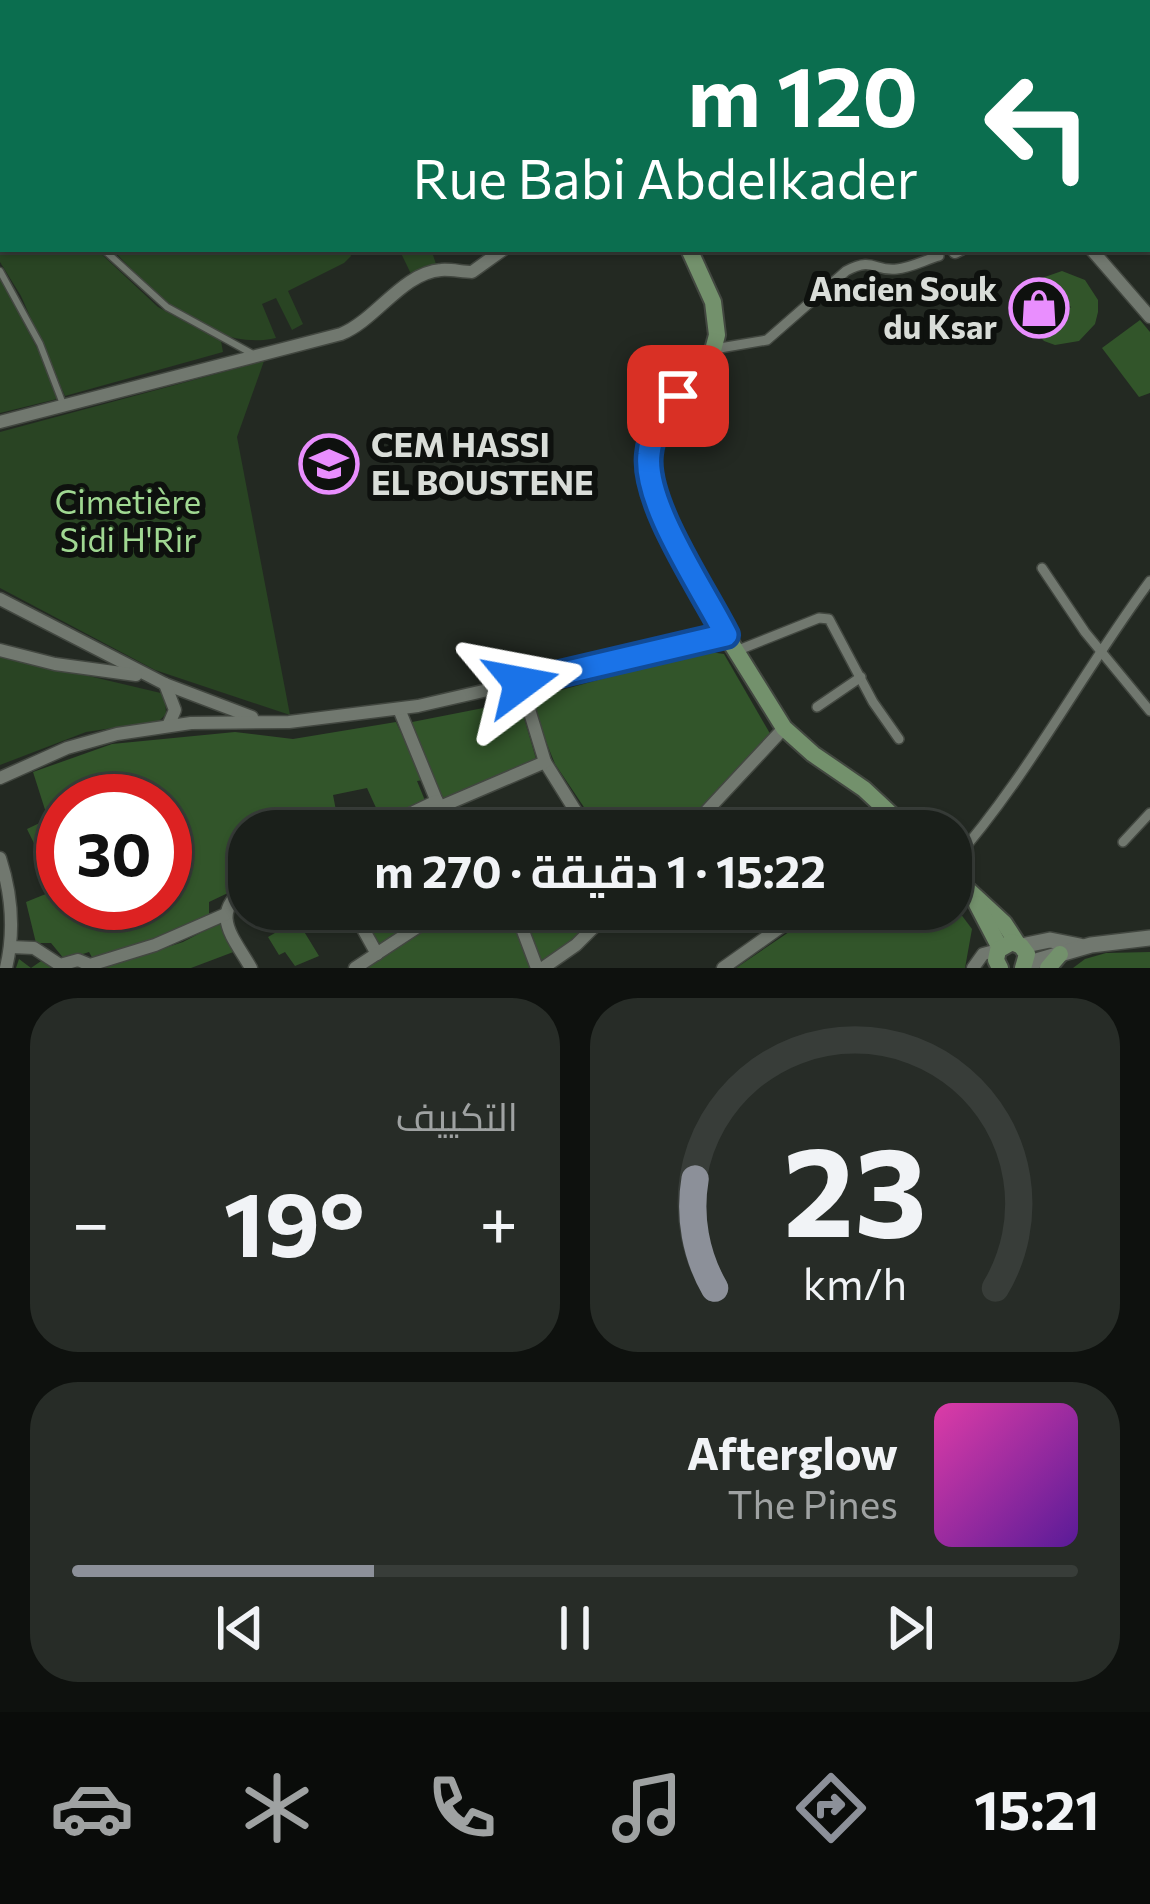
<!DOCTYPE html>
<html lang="ar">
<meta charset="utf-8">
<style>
:root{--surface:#1a1f1a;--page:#272c27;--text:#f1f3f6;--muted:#9fa2a2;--line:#383d39;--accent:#8c9099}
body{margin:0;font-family:Commissioner,Cairo,sans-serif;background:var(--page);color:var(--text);direction:rtl;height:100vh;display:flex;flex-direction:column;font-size:45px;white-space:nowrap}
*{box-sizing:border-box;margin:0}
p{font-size:39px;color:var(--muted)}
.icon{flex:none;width:66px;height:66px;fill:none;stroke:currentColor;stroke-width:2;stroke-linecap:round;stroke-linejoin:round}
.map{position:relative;height:968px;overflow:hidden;direction:ltr}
.drawer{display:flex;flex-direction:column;gap:30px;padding:30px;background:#0e110e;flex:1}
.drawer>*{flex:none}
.hud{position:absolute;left:0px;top:0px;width:1152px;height:252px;box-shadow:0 3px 9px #0004,0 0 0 3px var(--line);direction:rtl;background:#0b6e4f;color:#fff;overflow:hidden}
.speed{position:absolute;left:36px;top:774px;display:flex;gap:24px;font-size:60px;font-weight:700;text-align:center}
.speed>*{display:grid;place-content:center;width:156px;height:156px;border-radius:50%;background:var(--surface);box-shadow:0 3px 9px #0004,0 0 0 3px var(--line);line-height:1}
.speed .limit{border:18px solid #d22;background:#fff;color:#111}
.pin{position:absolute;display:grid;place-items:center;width:102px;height:102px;color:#fff;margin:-51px;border-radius:24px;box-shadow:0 6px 18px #0006}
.me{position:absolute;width:132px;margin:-66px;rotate:77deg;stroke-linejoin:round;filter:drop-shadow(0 0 9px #0008)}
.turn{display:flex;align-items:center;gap:42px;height:252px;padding:0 36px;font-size:54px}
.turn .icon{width:156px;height:156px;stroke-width:2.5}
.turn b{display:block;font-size:84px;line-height:102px}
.big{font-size:90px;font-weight:700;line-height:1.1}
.drawer .widget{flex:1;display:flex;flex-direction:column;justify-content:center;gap:18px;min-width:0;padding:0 42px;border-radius:48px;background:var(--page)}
.drawer .dial{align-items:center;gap:0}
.dial svg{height:312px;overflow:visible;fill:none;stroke:var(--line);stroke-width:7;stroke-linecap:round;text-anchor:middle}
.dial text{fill:var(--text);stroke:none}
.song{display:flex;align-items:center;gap:36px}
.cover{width:144px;height:144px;border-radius:18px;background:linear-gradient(135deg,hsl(320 70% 55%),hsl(270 70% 35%))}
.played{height:12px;border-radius:6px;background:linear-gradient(90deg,var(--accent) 30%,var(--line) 30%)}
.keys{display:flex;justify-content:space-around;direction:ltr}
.heat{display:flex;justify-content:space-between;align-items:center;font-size:66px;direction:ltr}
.drawer .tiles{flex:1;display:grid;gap:30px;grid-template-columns:1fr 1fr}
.widget:last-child{grid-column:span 2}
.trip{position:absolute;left:228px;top:810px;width:744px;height:120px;border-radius:48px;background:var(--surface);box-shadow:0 3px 9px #0004,0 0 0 3px var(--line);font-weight:700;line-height:120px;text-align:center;direction:rtl}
.tabs{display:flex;height:192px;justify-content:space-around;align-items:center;background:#0a0c0a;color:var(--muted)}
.tabs .icon{width:84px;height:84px}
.tabs .current{color:var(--accent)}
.tabs b{font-size:54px;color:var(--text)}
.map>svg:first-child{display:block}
</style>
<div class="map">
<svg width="1150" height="968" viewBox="0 0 1150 968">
<rect width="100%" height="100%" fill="#232922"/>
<!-- green -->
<g fill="#294423">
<polygon points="0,0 351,3 3,3 3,249 96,249 158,307 221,341 223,352 65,396 21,296 0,262"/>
<path d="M 112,249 L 349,249 L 351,256 L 344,263 L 288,291 L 303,324 L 292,330 L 276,298 L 262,304 L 276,338 C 211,353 153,292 112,249 Z"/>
<polygon points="399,249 431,249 438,270 412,276"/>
<polygon points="0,278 39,352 57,399 0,413"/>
<polygon points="264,361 237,437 290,715 155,670 0,588 0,432"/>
<polygon points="0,655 165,694 166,714 159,721 86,732 0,765"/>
</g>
<!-- building -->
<g fill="#32552a" fill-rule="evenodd">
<path d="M 1062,271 L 1085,280 L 1098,300 L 1098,312 L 1095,324 L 1079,341 L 1055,345 L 1044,341 L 1027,323 L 1026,299 L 1039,279 ZM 1061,298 L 1071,307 L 1062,316 L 1056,314 L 1052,306 Z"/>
<polygon points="1140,320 1150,332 1150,393 1139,397 1102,348"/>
<polygon points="703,651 724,654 772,737 686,831 600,831 555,764 529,699"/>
<polygon points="519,701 537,762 443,802 407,723"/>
<polygon points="396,722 423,780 417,781 426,803 382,821 367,788 333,795 340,831 249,831 249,883 209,902 209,914 167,934 93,959 89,952 65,960 51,943 36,943 26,902 63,887 63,903 165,903 165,801 63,801 63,869 49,874 27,829 48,819 33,772 112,744 235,732 293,739"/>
<polygon points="438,814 444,831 397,831"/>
<polygon points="951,901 972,929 965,968 736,968 823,909 951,909"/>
<polygon points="359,909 435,909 380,947"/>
<polygon points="458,909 502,909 515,924 531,968 367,968"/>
<polygon points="523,909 608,909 558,953 539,961 526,928 531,925"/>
<polygon points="297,920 319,956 295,966 285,952 279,955 268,937"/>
<polygon points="221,922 236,951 191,968 103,968 183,942"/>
<polygon points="1150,952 1150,968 1073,968 1085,959 1106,953"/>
<polygon points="19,959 31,968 44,959 51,968 16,968"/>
</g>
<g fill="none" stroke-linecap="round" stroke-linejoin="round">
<defs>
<g id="service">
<polyline points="103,249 167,307 251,353"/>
<polyline points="0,271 40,344 63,404"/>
</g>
<g id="pedestrian">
<polyline points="866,0 867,3"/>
<polyline points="967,0 968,3"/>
<path d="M 714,349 L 767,340 L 846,271 C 874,256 874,272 897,269 C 910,268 925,260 939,256"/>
<polyline points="1042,568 1085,632 1150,711"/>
<polyline points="736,651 819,618 829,619 873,702 899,739"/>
<polyline points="817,707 861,677"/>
<polyline points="1123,842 1150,813"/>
<path d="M 951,864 C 1028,777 1081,674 1150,581"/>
</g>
<g id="minor">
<polyline points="675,0 678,3"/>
<polyline points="1129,0 1131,3"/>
<polyline points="1149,28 1150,29"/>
<polyline points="1149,150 1150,149"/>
<polyline points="1091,249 1150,317"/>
<polyline points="955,252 961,249"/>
<path d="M 0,422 L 341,334 C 376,320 402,273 441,270 C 451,269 462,272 472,272 L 504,249"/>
<polyline points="0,599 165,684 252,717"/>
<polyline points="0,650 55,664 136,675"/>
<polyline points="165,684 175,710 168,726"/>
<polyline points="399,709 449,831"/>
<polyline points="545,762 588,831"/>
<polyline points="0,778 67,748 117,734 191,723 289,722 418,706 726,635"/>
<polyline points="440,807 545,762 521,683"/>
<polyline points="374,831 437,801"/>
<polyline points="688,831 784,728"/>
<path d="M 0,858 C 12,895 15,930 6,968"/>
<path d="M 249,885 C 208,913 232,935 251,968"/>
<polyline points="352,909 377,954"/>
<polyline points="510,909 520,923 537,968"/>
<polyline points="11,947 34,948 60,965 78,960 90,965 155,945 226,914"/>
<polyline points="355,968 445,909"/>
<polyline points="543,968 576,945 612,909"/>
<polyline points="723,968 806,909"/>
<polyline points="973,968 983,954 998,950"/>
</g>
<g id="tertiary">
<polyline points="1021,946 1050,940 1080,946"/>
<polyline points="1026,964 1091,945 1150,938"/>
</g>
<g id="secondary">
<polyline points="613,3 615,0"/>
<polyline points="689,249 713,302 717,335 712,354 654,434 648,464 657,504 726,635 784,728 813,754 864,789 909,831"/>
<polyline points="951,874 1004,923 1017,943"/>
<polyline points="977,904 1000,948"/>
<polyline points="1000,968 996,960 998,950 1012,942 1021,946 1027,954 1023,968"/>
<polyline points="1048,968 1060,954"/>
</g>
</defs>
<!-- service casing -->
<use href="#service" stroke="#424740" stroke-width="9"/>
<!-- pedestrian casing -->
<use href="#pedestrian" stroke="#424740" stroke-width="12"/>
<!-- minor casing -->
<use href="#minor" stroke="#424740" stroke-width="15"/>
<!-- tertiary casing -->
<use href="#tertiary" stroke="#424740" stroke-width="18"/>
<!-- secondary casing -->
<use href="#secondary" stroke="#424740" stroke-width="20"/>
<!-- service -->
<use href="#service" stroke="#71786f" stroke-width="6"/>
<!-- pedestrian -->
<use href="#pedestrian" stroke="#71786f" stroke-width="9"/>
<!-- minor -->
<use href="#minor" stroke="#71786f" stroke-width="12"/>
<!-- tertiary -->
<use href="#tertiary" stroke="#71786f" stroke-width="15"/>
<!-- secondary -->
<use href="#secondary" stroke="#73916c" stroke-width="16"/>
</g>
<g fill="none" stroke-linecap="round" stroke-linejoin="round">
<defs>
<path id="route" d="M 521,683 L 726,635 C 703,589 643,503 649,454 C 651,431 665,414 678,396"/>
</defs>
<!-- route casing -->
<use href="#route" stroke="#114b97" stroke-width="30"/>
<!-- route -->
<use href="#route" stroke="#1a73e8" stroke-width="21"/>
</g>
<!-- icons -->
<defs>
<symbol id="shop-ring" viewBox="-11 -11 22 22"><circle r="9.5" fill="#0e110e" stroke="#e98efe" stroke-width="1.5"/><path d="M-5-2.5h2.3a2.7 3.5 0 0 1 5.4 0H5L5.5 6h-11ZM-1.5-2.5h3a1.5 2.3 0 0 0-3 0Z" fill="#e98efe"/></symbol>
<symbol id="school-ring" viewBox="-11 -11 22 22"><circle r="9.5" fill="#0e110e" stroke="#e98efe" stroke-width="1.5"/><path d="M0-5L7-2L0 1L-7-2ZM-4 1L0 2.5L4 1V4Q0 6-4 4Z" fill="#e98efe"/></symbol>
</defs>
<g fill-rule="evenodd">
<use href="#shop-ring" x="1006" y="275" width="66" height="66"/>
<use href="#school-ring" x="296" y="431" width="66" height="66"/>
</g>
<g text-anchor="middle" stroke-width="12" stroke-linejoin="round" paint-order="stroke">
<!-- poi labels -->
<g font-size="33" font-weight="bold" fill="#d9ddd8" stroke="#0e110e" text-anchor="end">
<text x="997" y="301">Ancien Souk<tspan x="997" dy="38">du Ksar</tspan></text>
<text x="371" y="457" text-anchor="start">CEM HASSI<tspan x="371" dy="38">EL BOUSTENE</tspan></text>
</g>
<!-- park labels -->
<g font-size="33" fill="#a0d892" stroke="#0e110e">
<text x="128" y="514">Cimetière<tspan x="128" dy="38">Sidi H'Rir</tspan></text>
</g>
</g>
</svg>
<div class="speed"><div class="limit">30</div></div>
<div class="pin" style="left:678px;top:396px;background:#d93025"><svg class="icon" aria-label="arrive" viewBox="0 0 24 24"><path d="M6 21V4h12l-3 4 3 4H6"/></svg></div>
<svg class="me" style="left:521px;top:683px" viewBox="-20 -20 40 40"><path d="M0-17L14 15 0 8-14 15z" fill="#1a73e8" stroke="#fff" stroke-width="4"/></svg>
<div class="trip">15:22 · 1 دقيقة · 270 m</div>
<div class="hud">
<div class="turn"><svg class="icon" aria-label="left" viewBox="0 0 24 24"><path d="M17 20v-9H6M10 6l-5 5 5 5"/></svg><div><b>120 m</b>Rue Babi Abdelkader</div></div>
</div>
</div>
<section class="drawer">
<div class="tiles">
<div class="widget dial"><svg viewBox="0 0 100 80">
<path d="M14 69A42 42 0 1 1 86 69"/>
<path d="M14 69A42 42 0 0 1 9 41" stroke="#8c9099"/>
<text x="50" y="56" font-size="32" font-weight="700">23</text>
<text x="50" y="72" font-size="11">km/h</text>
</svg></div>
<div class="widget"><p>التكييف</p>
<div class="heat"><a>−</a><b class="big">19°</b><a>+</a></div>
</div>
<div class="widget">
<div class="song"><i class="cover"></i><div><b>Afterglow</b><p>The Pines</p></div></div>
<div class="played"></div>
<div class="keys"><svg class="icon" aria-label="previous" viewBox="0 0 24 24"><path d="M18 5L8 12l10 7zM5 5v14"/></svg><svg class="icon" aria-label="pause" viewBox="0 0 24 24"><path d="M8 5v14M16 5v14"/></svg><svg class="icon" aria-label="next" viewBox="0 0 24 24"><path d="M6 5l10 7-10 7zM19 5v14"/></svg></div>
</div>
</div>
</section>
<nav class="tabs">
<b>15:21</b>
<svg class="icon current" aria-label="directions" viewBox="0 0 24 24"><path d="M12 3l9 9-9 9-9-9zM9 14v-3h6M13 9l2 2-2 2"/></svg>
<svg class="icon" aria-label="music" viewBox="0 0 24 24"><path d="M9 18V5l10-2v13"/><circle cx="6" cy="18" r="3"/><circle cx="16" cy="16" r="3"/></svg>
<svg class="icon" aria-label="phone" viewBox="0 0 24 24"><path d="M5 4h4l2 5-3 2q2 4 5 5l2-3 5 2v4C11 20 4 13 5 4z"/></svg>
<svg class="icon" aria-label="climate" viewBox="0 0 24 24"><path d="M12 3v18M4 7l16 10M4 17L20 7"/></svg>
<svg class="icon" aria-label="car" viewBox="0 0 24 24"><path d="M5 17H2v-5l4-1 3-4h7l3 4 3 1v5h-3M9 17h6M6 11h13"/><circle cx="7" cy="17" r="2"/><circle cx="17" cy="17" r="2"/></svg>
</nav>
